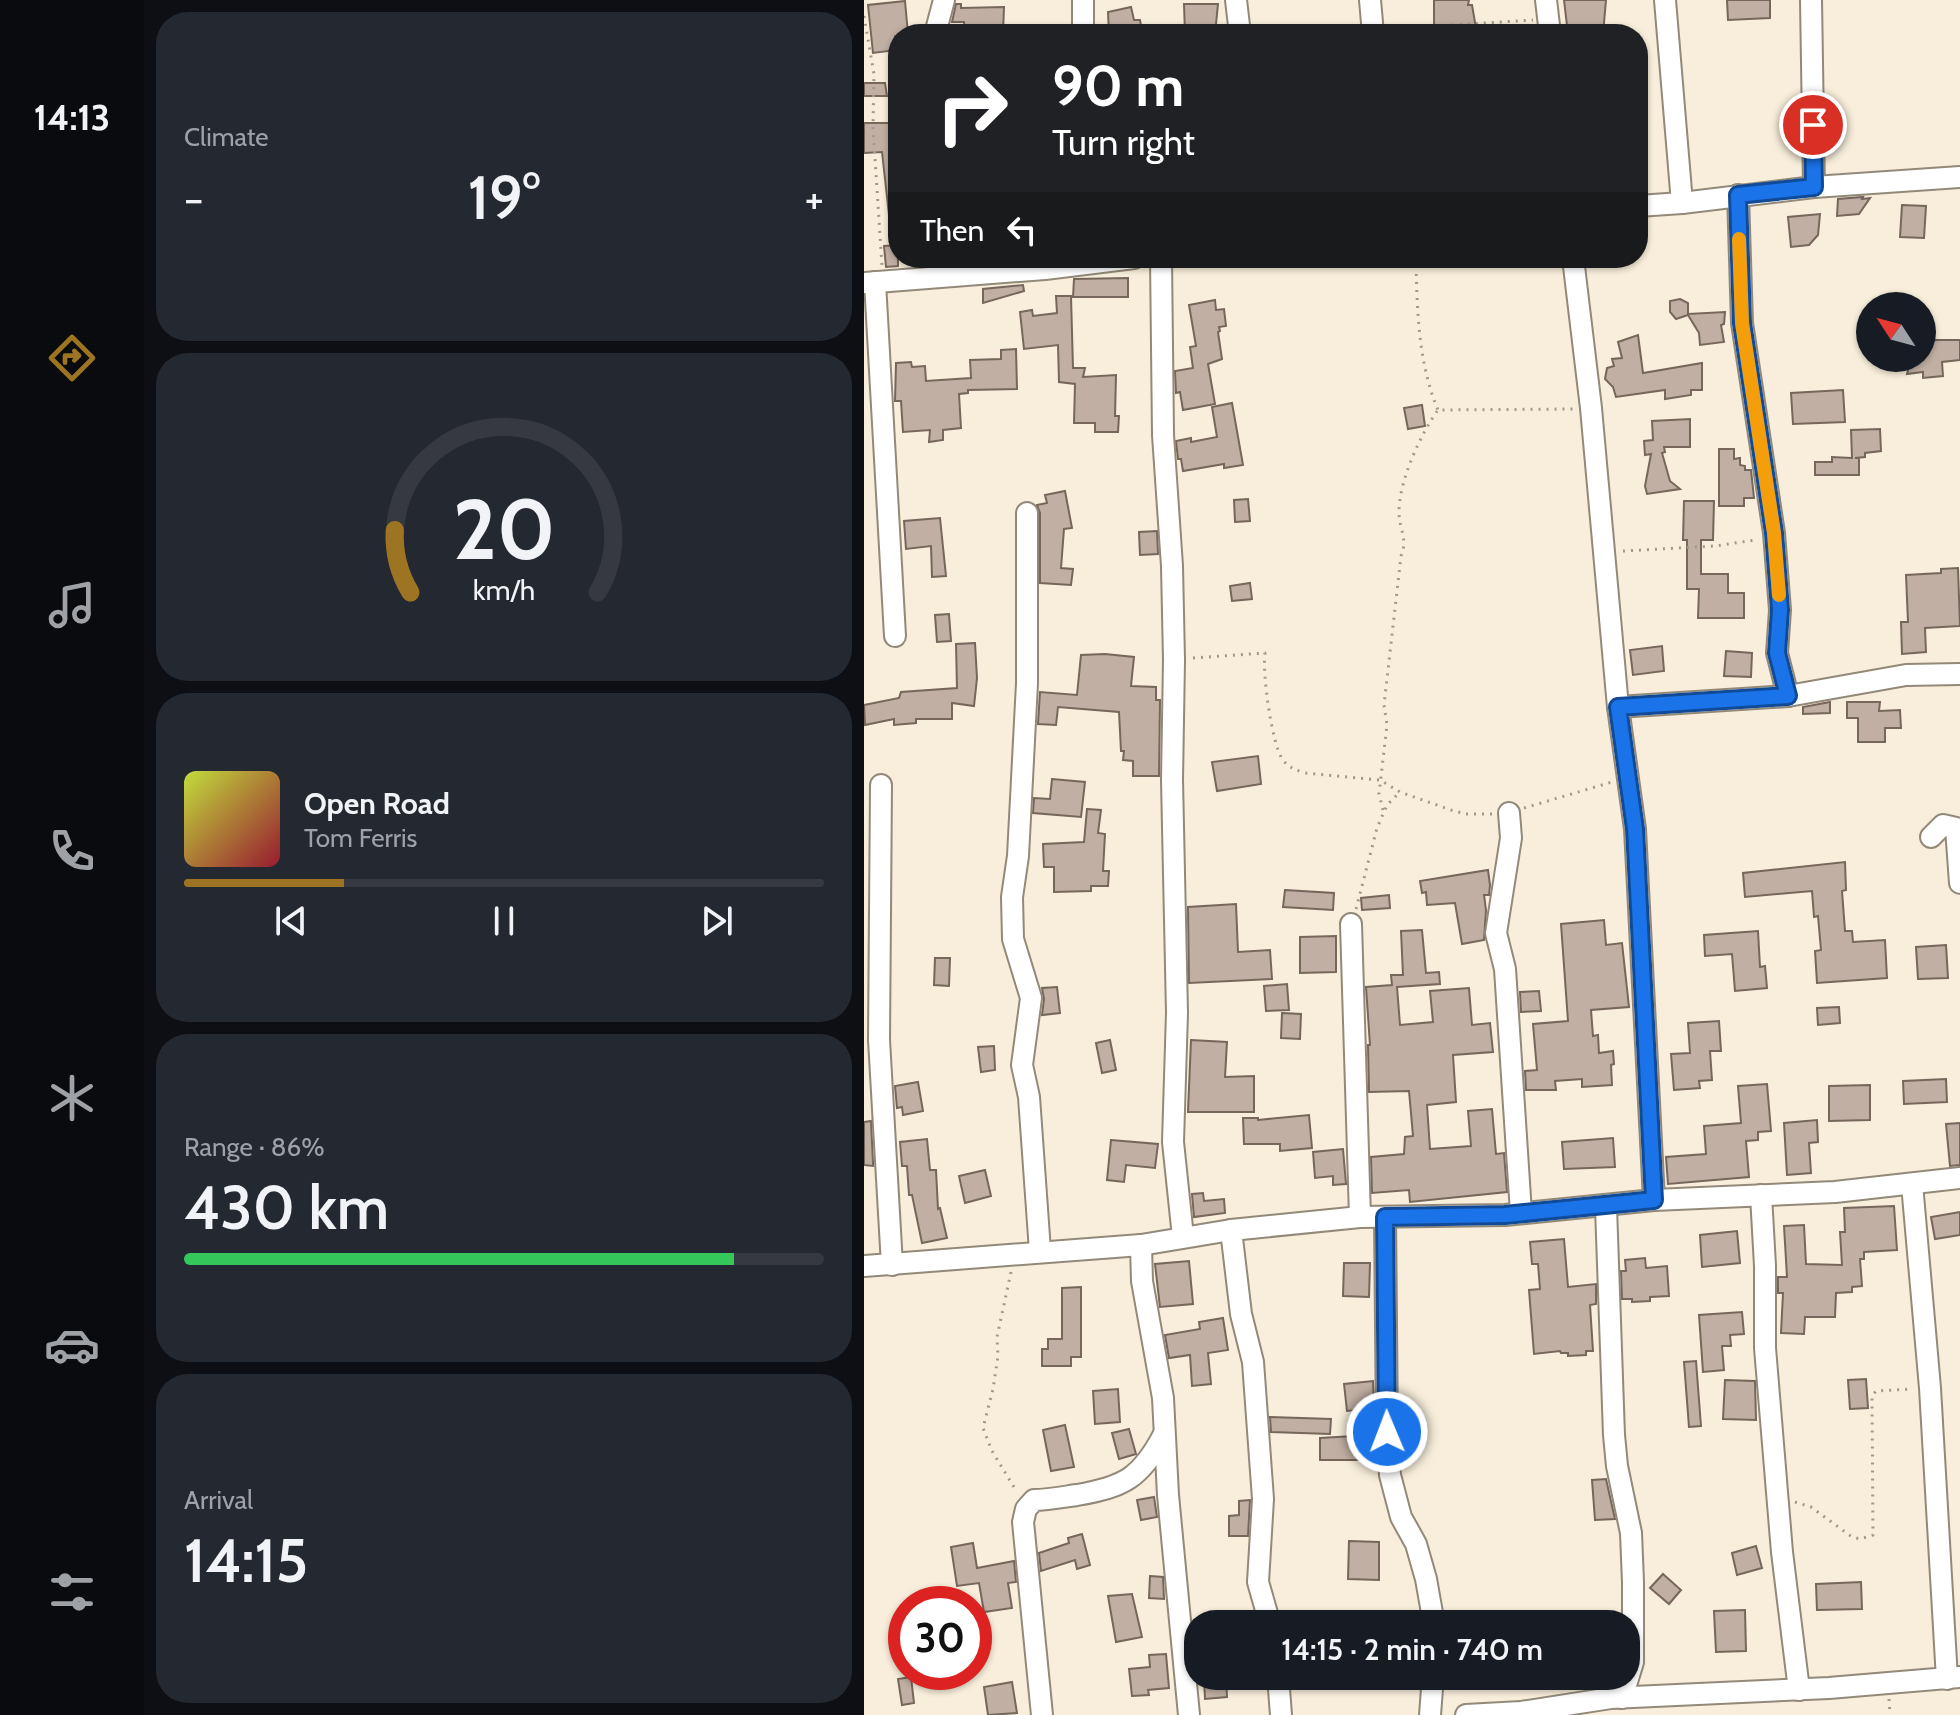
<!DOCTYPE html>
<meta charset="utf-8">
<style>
:root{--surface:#171b24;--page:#242831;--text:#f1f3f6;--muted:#9ea1a6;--line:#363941;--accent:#9d7522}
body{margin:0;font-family:Cabin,sans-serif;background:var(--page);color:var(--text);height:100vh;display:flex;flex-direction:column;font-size:30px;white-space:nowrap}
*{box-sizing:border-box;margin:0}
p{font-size:26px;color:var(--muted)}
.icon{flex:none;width:44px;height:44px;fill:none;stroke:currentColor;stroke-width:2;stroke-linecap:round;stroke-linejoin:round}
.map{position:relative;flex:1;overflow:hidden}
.sheet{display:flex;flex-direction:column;gap:12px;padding:12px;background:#0d0f14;width:720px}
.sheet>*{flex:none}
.hud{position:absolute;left:24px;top:24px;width:760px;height:244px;border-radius:32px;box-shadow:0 2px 6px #0004;background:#202124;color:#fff;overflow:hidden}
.needle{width:52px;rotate:306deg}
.fabs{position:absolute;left:992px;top:292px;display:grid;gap:16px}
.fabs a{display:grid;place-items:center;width:80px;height:80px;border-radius:50%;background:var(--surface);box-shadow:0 2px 6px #0004;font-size:40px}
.speed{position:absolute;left:24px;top:1586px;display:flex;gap:16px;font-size:40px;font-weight:700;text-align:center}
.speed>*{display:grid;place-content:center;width:104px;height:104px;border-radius:50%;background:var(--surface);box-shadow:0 2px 6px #0004;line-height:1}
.speed .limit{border:12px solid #d22;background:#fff;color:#111}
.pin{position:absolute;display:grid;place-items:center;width:68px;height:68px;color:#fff;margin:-34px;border:4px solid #fff;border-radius:50%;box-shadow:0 2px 8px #0007}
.me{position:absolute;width:88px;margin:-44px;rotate:359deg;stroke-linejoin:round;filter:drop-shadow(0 0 6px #0008)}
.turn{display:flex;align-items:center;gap:28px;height:168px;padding:0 32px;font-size:36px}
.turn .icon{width:104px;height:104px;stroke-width:2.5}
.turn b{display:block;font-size:56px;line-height:68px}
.then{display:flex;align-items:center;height:76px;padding:0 32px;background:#0003;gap:16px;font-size:30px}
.big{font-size:60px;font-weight:600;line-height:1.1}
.sheet .tile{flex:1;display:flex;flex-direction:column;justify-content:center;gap:12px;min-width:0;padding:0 28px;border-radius:32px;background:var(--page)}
.sheet .dial{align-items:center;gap:0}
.dial svg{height:208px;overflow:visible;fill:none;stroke:var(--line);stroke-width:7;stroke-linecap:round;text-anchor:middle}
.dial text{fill:var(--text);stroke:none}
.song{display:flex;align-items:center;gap:24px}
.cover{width:96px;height:96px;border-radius:12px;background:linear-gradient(135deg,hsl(70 70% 55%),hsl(350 70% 35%))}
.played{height:8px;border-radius:4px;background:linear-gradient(90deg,var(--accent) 25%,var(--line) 25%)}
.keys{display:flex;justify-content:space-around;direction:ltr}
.heat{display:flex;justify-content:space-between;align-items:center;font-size:44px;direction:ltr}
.charge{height:12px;border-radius:6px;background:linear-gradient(90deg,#34c759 86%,var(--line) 0)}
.trip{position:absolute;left:320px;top:1610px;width:456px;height:80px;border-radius:32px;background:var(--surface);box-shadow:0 2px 6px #0004;font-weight:600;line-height:80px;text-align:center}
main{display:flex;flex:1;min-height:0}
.tab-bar{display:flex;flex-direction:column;width:144px;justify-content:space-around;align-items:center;background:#090b0e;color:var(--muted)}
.tab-bar .icon{width:56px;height:56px}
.tab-bar .on{color:var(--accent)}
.tab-bar b{font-size:36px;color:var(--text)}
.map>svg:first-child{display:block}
</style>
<main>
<nav class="tab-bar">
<b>14:13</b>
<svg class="icon on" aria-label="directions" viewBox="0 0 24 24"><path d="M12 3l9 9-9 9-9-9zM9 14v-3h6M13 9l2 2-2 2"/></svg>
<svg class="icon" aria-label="music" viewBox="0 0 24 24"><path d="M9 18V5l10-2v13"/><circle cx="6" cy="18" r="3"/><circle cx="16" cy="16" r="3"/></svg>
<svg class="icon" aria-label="phone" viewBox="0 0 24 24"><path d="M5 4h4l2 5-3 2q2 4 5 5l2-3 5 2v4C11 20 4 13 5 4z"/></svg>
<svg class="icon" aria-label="climate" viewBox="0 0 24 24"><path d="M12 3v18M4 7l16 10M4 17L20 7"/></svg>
<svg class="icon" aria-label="car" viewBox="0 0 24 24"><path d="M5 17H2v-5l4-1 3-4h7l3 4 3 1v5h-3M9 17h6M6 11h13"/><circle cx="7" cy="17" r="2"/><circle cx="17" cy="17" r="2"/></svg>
<svg class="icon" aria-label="filters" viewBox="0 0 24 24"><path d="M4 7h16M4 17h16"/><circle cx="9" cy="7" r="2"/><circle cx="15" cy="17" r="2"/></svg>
</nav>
<section class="sheet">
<div class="tile"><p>Climate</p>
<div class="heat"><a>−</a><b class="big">19°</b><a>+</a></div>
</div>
<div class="tile dial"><svg viewBox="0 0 100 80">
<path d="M14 69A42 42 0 1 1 86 69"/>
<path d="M14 69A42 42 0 0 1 8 45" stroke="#9d7522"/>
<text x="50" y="56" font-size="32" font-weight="700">20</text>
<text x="50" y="72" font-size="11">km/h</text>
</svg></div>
<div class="tile">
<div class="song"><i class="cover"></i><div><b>Open Road</b><p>Tom Ferris</p></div></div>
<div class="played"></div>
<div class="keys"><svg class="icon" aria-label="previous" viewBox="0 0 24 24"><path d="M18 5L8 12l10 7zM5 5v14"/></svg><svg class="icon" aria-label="pause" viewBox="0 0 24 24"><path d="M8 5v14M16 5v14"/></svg><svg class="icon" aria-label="next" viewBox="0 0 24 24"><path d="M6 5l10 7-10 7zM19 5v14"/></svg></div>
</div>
<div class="tile"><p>Range · 86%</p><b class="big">430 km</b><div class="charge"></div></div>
<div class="tile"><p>Arrival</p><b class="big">14:15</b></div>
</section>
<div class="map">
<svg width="1096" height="1715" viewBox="0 0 1096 1715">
<rect width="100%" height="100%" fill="#f8eedb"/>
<!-- building -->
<g fill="#c1afa3" stroke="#76665b" stroke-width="2">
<polygon points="570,0 605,0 604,5 608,5 613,34 570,34"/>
<polygon points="700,0 742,0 739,34 704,34"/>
<polygon points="863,0 906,0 906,18 864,20"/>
<polygon points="41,1 44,34 31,36 33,50 9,53 4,5"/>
<polygon points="92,4 97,4 97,8 140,7 139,34 101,34 100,22 88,22"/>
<polygon points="320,4 354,4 351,34 321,34"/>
<polygon points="267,7 270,20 276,20 278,31 270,34 245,34 244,12"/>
<polygon points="0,83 21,83 23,96 0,96"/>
<polygon points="0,123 26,123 27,136 34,135 34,214 25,215 18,152 0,153"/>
<polygon points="999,197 998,199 1006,198 995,214 973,216 974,199"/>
<polygon points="1038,205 1062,206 1060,238 1036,237"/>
<polygon points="956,214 954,235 945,245 927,247 924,217"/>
<polygon points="34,245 34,266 22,267 20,246"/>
<polygon points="264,278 264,297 209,297 210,279"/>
<polygon points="159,285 160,291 119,303 119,289"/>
<polygon points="192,296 207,296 209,368 221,368 219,377 252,375 251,416 255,416 254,432 231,432 231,423 210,423 211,384 195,382 194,345 160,349 156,312 168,310 169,316 193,313"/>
<polygon points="816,299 824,303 824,314 861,312 860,324 857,325 860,342 836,345 835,333 824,315 812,319 806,312 806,301"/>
<polygon points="351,300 352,310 360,309 362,326 355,327 356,331 354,332 358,359 344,364 351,404 319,410 316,392 312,393 311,371 329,368 326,347 332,346 325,305"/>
<polygon points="774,335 779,373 838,363 838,390 827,390 827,395 801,399 801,390 752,397 749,387 741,379 743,368 750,366 748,359 758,358 754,342"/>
<polygon points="1058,340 1096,340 1096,360 1078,362 1079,376 1059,378 1059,372 1043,374 1047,358 1058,358"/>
<polygon points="152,349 153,389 104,390 104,393 95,394 97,428 79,430 79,440 65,442 66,430 39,432 37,401 31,401 32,363 47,362 48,367 61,366 62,381 107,378 106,360 137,359 137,350"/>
<polygon points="979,390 981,422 929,424 927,393"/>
<polygon points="368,403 379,465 360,468 360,464 319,471 317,459 314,459 312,441 327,438 327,442 353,437 348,407"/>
<polygon points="558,405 561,426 544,429 540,408"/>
<polygon points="826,419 826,447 800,447 801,452 798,453 806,481 816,489 783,494 781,486 787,454 781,455 780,441 789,440 788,421"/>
<polygon points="1016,429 1017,451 1001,453 1001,457 991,458 995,458 995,475 951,475 951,462 968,462 968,457 988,458 987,430"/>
<polygon points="855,449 870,449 870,459 876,458 876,465 881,466 881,470 887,470 890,498 880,498 880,506 855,506"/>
<polygon points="201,491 208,528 200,529 197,568 209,569 207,585 176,583 176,513 173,505 183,503 181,495"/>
<polygon points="384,499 386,521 371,522 370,500"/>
<polygon points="820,501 850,501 849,540 837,540 837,574 864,574 864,593 880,593 880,618 834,618 835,589 823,589 823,540 819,540"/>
<polygon points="76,518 82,576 68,577 67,546 42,549 40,521"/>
<polygon points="293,531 294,554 276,555 275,532"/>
<polygon points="1094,568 1096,626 1061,628 1062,652 1038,654 1037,622 1044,622 1042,575 1077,573 1077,569"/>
<polygon points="386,583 388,599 368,601 366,586"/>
<polygon points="85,614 87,641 73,642 71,615"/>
<polygon points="111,643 113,678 110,706 88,703 88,719 52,719 52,723 30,725 30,719 1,725 0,705 35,698 37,692 93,688 92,644"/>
<polygon points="798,646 800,671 769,675 766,650"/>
<polygon points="862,651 888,653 887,677 860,676"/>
<polygon points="241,654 270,657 267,686 292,687 292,700 296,700 295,776 269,776 269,761 259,760 260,751 257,751 255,712 194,707 192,725 174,724 176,692 213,695 217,655"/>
<polygon points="966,702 966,713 939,714 939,707"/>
<polygon points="983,702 1016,702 1015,711 1036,710 1037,728 1021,728 1021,742 994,742 994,718 983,718"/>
<polygon points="394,756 397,784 353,791 348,762"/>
<polygon points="188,779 221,782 217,817 169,813 170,798 186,799"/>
<polygon points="223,809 237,810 234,833 241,834 239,871 245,871 244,886 227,886 227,891 190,892 190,867 180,867 179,844 220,842"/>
<polygon points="981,862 982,890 978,891 981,931 988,931 989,942 1021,940 1023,978 953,983 951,951 957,950 954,916 950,917 948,891 881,897 879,873"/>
<polygon points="624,870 626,885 625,895 620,895 622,910 620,940 598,944 591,903 563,905 562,892 558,893 556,881"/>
<polygon points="421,890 470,893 469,910 419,907"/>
<polygon points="525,895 526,908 498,910 497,898"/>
<polygon points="372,904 374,952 406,950 408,979 325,983 324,907"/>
<polygon points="740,920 742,945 758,943 765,1007 727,1010 729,1036 734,1035 735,1053 749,1051 750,1064 747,1065 748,1085 718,1087 718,1079 691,1081 692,1090 662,1090 661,1071 673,1070 669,1024 704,1021 697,924"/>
<polygon points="558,930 562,973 575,972 576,984 533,987 536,1025 569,1022 566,991 605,988 608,1025 626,1023 629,1052 589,1055 592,1102 563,1105 566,1149 607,1146 604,1111 628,1109 632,1154 640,1153 643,1192 546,1202 545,1190 508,1193 507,1157 540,1154 541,1137 549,1136 545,1091 505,1092 504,1045 506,1045 502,987 528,985 527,975 539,975 537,931"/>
<polygon points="894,931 896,967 901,966 903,988 871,991 868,954 841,956 840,935"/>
<polygon points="472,936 472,972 436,973 436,937"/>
<polygon points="1082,945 1084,978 1054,979 1052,947"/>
<polygon points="71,958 86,958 85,986 70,985"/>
<polygon points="423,984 425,1010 402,1011 400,986"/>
<polygon points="193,987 196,1013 178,1015 180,999 178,988"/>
<polygon points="675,991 677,1011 657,1012 656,992"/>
<polygon points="975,1007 976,1023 954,1025 953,1008"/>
<polygon points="418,1013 437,1014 436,1039 417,1038"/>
<polygon points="855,1021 857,1051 846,1051 848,1080 835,1081 836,1088 810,1090 807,1054 826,1053 824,1023"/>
<polygon points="246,1040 252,1070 238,1073 232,1043"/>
<polygon points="327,1040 363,1042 361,1077 390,1076 390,1112 324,1112"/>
<polygon points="130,1046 131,1070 117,1072 114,1047"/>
<polygon points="1082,1079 1083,1102 1040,1104 1039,1081"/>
<polygon points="54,1082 59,1111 39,1115 38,1107 33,1108 31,1086"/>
<polygon points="903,1084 907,1131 894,1132 894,1140 882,1141 885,1177 804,1184 802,1157 842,1154 840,1126 877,1123 874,1086"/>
<polygon points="1006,1085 1006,1120 965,1121 965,1086"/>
<polygon points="445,1115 448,1148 416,1151 416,1144 380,1144 379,1118 394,1118 394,1120"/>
<polygon points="953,1120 954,1142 945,1143 947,1173 923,1175 920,1123"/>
<polygon points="7,1121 9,1163 9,1166 0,1165 0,1122"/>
<polygon points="1096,1123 1096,1165 1086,1166 1082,1124"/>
<polygon points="749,1138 751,1167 700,1169 698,1142"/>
<polygon points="63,1139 66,1170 72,1170 74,1209 76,1208 83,1238 58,1243 48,1195 45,1195 43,1166 38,1166 36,1142"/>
<polygon points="247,1140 294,1144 291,1168 262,1165 260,1182 243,1180"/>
<polygon points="479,1149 482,1184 469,1185 469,1176 451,1178 449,1152"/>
<polygon points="121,1170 127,1196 101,1203 95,1176"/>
<polygon points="339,1193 340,1201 360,1199 361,1213 330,1217 328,1194"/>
<polygon points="1030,1206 1033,1250 1000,1252 1000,1259 996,1259 998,1286 988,1287 988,1292 972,1293 971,1317 941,1317 940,1334 917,1333 919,1293 914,1293 914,1277 923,1277 920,1226 940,1225 942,1264 978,1265 976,1232 981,1232 980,1208"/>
<polygon points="1096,1212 1096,1235 1071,1239 1067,1217"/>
<polygon points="873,1231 876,1263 838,1267 836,1235"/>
<polygon points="700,1239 704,1287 732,1284 732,1304 726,1305 729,1351 722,1351 722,1355 704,1356 704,1353 697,1353 696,1351 670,1354 665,1290 676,1289 674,1264 668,1264 666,1242"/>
<polygon points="781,1258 782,1268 803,1266 805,1296 786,1297 786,1301 768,1302 768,1299 758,1299 757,1271 762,1271 761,1260"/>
<polygon points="325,1261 329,1304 296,1307 291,1264"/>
<polygon points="480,1263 506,1263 505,1297 479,1296"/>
<polygon points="217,1287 217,1357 207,1357 207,1366 178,1366 178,1349 184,1349 184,1339 198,1339 198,1288"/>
<polygon points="878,1312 880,1334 866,1335 867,1346 858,1346 860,1370 839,1372 835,1315"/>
<polygon points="359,1318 364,1350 344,1353 347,1384 328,1386 326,1355 305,1358 301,1335 336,1329 335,1322"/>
<polygon points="832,1361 837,1426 825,1427 820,1362"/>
<polygon points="1002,1379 1004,1408 986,1409 984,1380"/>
<polygon points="861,1380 891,1381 892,1420 859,1419"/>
<polygon points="509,1381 510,1408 483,1411 480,1384"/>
<polygon points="254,1389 256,1422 231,1424 229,1391"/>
<polygon points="406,1417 467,1419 466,1434 407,1432"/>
<polygon points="201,1425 210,1467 187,1471 179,1430"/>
<polygon points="265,1429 272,1454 255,1459 248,1433"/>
<polygon points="508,1435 509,1460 456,1460 456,1438"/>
<polygon points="742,1479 751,1519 731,1520 728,1480"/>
<polygon points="290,1497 293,1517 277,1520 273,1500"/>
<polygon points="386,1500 384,1536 365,1536 365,1516 375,1515 375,1501"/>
<polygon points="218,1534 226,1565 213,1569 211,1560 177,1571 175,1553 205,1543 204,1538"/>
<polygon points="485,1541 515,1542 515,1580 484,1579"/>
<polygon points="109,1543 113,1568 150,1561 152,1582 144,1583 148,1608 120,1612 115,1583 93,1586 87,1547"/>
<polygon points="892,1546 898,1568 873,1575 868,1553"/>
<polygon points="799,1574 817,1590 805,1604 786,1588"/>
<polygon points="286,1576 299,1577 300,1599 285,1598"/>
<polygon points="997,1582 998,1609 953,1610 952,1584"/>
<polygon points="268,1594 278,1637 252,1642 244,1596"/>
<polygon points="881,1610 882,1651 852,1652 850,1611"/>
<polygon points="302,1654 305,1688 284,1690 285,1695 268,1696 265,1669 286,1667 285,1655"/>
<polygon points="340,1676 362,1676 363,1697 341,1699"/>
<polygon points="47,1677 50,1703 38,1705 34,1679"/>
<polygon points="148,1682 153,1713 124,1715 120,1687"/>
</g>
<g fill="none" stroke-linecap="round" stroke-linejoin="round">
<defs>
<g id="street">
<polyline points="219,0 219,34"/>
<polyline points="372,0 376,34"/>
<polyline points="506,0 509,34"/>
<polyline points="682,0 686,34"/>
<polyline points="801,0 818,203"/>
<polyline points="947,0 950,187"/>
<polyline points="71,34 80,0"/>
<polyline points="874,195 878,323 910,533 916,610 913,653 924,696"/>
<polyline points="774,206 818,203 950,187 1096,177"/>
<polyline points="297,258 299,435 308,566 310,660 308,780 313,1013 309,1142 319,1237"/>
<polyline points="709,258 727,408 754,707 771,829 790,1200"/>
<polyline points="11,282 31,636"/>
<polyline points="0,283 181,269 270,258"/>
<polyline points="163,513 163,683 154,856 148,897 149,939 167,998 158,1065 165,1097 176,1251"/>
<polyline points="754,707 924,696 1042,675 1096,674"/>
<polyline points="17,785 15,1040 28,1265"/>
<polyline points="645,813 647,838 632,933 641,969 657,1213"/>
<polyline points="1067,837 1079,825 1092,828 1096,883"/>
<polyline points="487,924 496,1217"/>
<polyline points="1048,1184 1066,1388 1083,1679"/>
<polyline points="897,1195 901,1266 901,1348 918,1552 935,1690"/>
<polyline points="742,1207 750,1435 753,1466 767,1533 769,1582 769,1662 758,1698"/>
<polyline points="521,1217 523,1432 526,1475 537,1517 552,1544 562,1579 570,1624"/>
<polyline points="367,1230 377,1314 389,1362 399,1499 394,1582 406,1624"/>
<polyline points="277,1245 278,1281 299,1398 304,1495 325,1715"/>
<polyline points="0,1266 277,1245 367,1230 496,1217 641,1215 790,1200 971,1192 1096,1178"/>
<polyline points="414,1676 417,1715"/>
<path d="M 178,1715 L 159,1522 L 162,1509 L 170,1500 C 184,1500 199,1497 213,1495 C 260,1487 277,1478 300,1434"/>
<polyline points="566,1715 569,1676"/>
<polyline points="602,1715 657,1712 747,1698 965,1688 1096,1677"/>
</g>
</defs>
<!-- street casing -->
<use href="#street" stroke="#928978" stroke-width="24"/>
<!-- path -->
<g stroke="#a0998b" stroke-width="3" stroke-dasharray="2 6" stroke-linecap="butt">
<polyline points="0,16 10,74 9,128 18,266"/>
<polyline points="524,29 669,20"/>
<path d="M 552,258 C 553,309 554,363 574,410"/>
<polyline points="759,551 851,546 891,540"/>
<path d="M 329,658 L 401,653 C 398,673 408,746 419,760 C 425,768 432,770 441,773 L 516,780 L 536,792 L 587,810 L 602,814 L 629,814"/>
<polyline points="660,808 748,782"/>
<path d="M 519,810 L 515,794 L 523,725 L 520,705 L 537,556 C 544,540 536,531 535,514 C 534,483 556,435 574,410 L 709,409"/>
<polyline points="492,909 513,828 523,805 536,792"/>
<polyline points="147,1272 133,1337 134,1356 129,1389 119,1428 128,1451 153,1492"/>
<polyline points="931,1502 947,1507 988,1537 996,1539 1009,1535 1008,1396 1012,1391 1049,1389"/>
<polyline points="1025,1699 1026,1715"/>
</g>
<!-- street -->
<use href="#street" stroke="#fff" stroke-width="20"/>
</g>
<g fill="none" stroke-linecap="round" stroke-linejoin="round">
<defs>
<polyline id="route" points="523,1432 521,1217 641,1215 790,1200 771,829 754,707 924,696 913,653 916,610 910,533 878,323 874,195 950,187 949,125"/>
</defs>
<!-- route casing -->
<use href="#route" stroke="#114b97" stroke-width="20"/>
<!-- route -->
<use href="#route" stroke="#1a73e8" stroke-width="14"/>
<!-- slow -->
<polyline stroke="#f59e0b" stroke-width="14" points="875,239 878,323 910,533 915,595"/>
</g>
</svg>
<div class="fabs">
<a><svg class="needle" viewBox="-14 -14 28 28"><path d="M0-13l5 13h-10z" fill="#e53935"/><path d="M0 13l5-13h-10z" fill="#9ea1a6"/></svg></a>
</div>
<div class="speed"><div class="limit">30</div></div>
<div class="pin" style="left:949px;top:125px;background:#d93025"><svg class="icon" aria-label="arrive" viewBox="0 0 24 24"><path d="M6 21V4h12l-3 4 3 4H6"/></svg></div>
<svg class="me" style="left:523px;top:1432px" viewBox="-20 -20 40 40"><circle r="17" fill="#1a73e8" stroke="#fff" stroke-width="3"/><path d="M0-11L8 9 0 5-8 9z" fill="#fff"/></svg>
<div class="trip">14:15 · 2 min · 740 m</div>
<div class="hud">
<div class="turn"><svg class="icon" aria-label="right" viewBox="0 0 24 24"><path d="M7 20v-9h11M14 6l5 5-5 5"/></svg><div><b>90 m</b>Turn right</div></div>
<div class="then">Then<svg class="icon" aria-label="left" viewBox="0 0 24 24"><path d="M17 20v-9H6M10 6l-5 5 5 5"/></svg></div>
</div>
</div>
</main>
